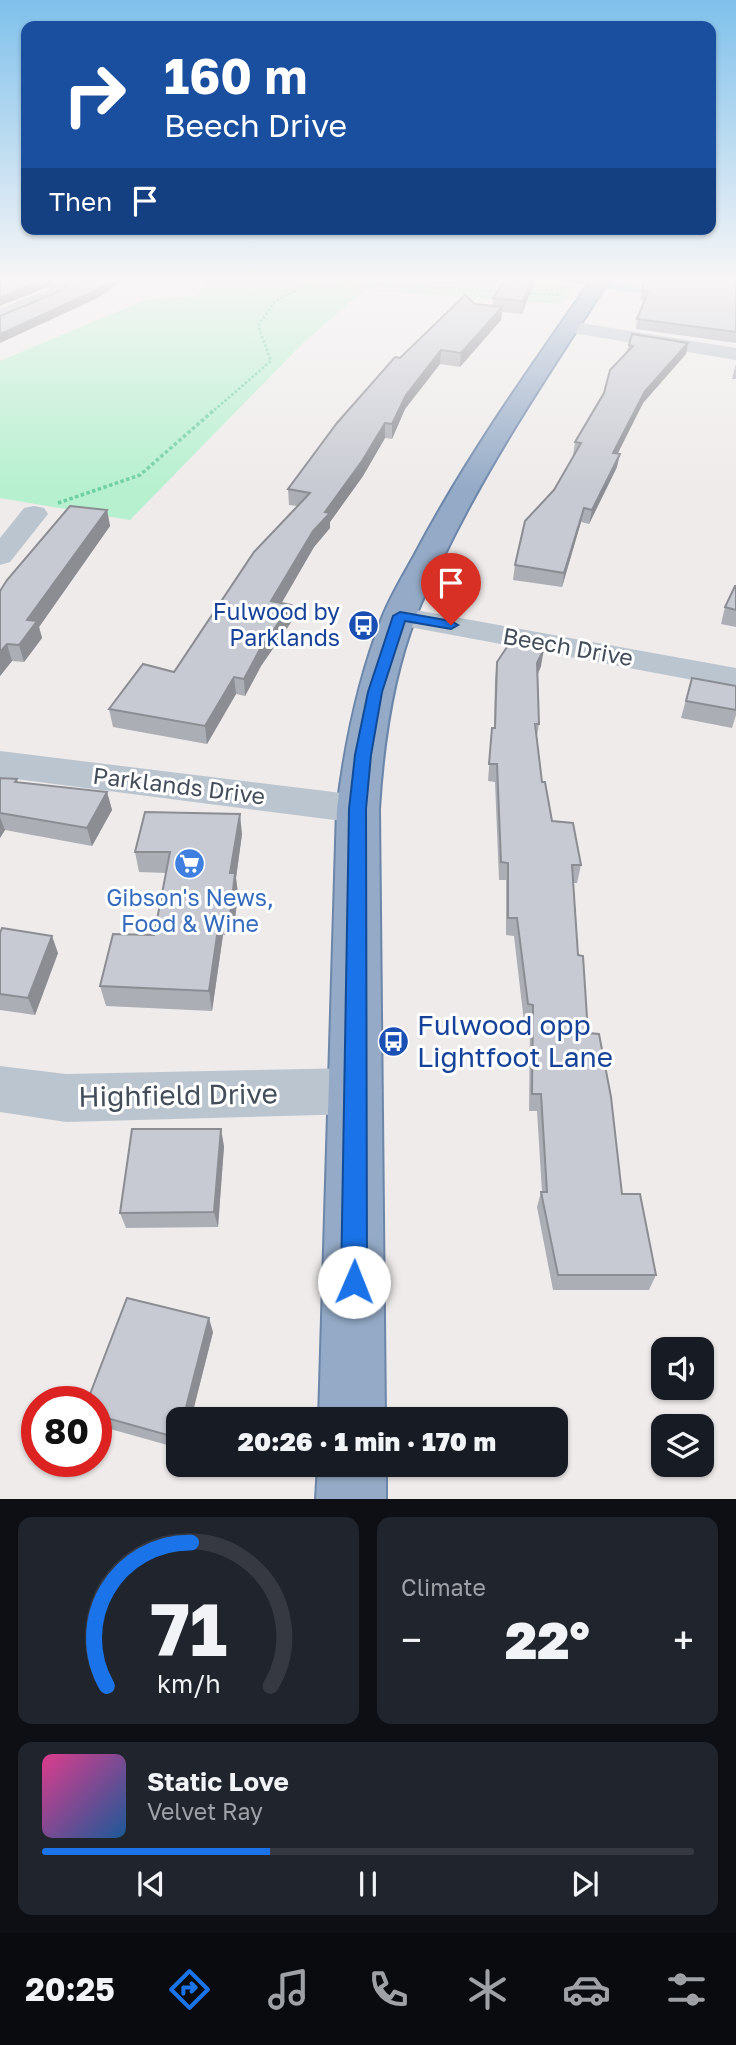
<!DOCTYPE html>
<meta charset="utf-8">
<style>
:root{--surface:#171b24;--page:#20242c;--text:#f1f3f6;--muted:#9ea1a6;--line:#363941;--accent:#1a73e8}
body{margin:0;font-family:"Golos Text",sans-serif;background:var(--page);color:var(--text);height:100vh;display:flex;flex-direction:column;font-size:26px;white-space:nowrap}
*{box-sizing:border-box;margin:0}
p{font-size:23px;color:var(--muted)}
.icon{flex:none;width:38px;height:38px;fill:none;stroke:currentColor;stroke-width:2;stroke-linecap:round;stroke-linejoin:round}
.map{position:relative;height:1499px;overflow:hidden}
.drawer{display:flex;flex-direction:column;gap:18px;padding:18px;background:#0d0f14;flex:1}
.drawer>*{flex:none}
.banner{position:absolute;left:21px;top:21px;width:695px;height:214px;border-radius:14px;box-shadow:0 2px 5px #0004;background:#1a4fa0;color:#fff;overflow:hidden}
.fabs{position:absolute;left:651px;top:1337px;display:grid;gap:14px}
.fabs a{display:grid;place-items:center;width:63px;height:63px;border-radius:14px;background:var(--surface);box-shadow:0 2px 5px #0004;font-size:35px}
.speed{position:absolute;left:21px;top:1386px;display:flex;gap:14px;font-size:35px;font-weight:700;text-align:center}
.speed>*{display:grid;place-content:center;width:91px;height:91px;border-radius:50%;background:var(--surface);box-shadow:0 2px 5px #0004;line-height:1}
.speed .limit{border:10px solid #d22;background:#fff;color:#111}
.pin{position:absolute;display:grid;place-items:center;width:60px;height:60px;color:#fff;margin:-72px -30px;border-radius:50% 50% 50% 0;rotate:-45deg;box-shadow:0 0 7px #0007}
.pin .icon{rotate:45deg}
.me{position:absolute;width:77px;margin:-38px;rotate:1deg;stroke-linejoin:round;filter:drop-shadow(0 0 5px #0008)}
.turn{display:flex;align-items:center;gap:24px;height:147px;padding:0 28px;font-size:32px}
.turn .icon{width:91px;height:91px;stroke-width:2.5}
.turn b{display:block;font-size:49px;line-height:60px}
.then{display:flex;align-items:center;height:66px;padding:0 28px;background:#0003;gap:14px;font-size:26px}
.big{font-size:52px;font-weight:800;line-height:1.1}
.drawer .tile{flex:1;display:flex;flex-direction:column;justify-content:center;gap:10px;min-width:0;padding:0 24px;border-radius:14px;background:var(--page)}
.drawer .dial{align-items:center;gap:0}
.dial svg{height:182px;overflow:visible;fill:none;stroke:var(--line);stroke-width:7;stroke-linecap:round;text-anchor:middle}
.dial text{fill:var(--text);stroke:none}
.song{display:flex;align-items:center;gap:21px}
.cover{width:84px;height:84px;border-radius:10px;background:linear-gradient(135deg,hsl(330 70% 55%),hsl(210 70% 35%))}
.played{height:7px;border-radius:4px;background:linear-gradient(90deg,var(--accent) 35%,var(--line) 35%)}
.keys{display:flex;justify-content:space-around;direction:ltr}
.heat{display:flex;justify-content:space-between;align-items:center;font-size:38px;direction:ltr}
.drawer .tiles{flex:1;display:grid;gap:18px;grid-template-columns:1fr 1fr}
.tile:last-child{grid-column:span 2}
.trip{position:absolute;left:166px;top:1407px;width:402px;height:70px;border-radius:14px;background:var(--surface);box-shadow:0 2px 5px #0004;font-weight:800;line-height:70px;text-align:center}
.tab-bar{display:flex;height:112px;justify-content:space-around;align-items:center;background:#090b0e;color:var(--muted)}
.tab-bar .icon{width:49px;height:49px}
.tab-bar .on{color:var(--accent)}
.tab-bar b{font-size:32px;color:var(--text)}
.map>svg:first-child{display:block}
</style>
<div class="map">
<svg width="736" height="1499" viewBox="0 0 736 1499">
<rect width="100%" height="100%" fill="#efebeb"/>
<!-- green -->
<polygon fill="#b6f0cf" points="208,279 471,279 575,287 562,304 364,290 303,343 130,520 0,498 0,361 145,300 197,296"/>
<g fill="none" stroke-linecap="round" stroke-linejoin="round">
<!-- stream -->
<polyline stroke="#81d3ef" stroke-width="5" points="567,279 653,293"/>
<defs>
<g id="trunk">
<path d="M 592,279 L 610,279 C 551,370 490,460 443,558 C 434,577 423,596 416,616 C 392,677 383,744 379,809 L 385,1419 L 319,1419 L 337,809 C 345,743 358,680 382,618 C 390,597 403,576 414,556 C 465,459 529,369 592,279 Z"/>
<polygon points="318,1465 386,1465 386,1499 316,1499"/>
</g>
</defs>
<!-- trunk casing -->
<use href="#trunk" stroke="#6c86a9" stroke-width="4"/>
<!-- path-far1 -->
<g stroke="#6dcfa3" stroke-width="2.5" stroke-dasharray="2.5 2" stroke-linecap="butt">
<polyline points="297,279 310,284 354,283 502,291"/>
<polyline points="525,293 562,295"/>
<polyline points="211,413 271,361 258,326 275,301 310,284"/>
</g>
<!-- path -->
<polyline stroke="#6dcfa3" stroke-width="3.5" stroke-dasharray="3.5 2.5" stroke-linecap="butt" points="58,503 140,475 213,411"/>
<!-- minor -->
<g fill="#bbc5cf" fill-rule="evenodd">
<polygon points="62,279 82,279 61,297 0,322 0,309 49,289"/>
<polygon points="568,321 736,348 736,360 561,331 558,327"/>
<polygon points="34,506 44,508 48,514 10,562 0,565 0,538 24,508"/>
<polygon points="399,607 736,668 736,688 388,623 383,616 388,609"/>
<polygon points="0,751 358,795 372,799 378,809 372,819 358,823 0,777"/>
<polygon points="0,1066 66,1074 357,1068 375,1075 382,1091 375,1107 357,1114 66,1122 0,1112"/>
</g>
<!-- trunk -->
<use href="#trunk" fill="#94aac6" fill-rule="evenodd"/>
</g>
<!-- wall -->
<g fill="#abaeb5">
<polygon points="535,279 522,314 502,312 501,320 460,367 440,364 405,409 392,439 385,438 363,476 330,522 330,528 314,547 281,603 291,605 292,621 261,666 245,696 236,694 207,744 113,727 109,709 174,672 298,506 289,505 288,489 400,358 475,304 492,306 493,298"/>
<polygon points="736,279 736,343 636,329 637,319 644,301 640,299 642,289"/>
<polygon points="688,343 686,354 643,403 617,454 617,467 589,524 581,522 562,587 513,580 515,565 554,490 574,456 573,455 575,442 627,351 629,345"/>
<polygon points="736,364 736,379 732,379"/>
<polygon points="107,510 110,526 39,627 42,638 24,662 12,661 0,676 0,591"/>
<polygon points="736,586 736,627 721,624 725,607"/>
<polygon points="497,662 541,666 538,674 539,724 537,736 542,782 552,821 581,865 577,883 573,883 578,955 588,1033 622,1194 656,1275 649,1290 553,1290 537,1207 541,1192 542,1192 537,1111 529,1111 530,1022 524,1022 514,936 506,935 506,880 499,880 495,782 488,781 492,728 494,728 495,679"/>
<polygon points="692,678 736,686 736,715 732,728 681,718"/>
<polygon points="0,778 17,779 18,782 107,792 112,810 92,846 5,830 0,838"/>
<polygon points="242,834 236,878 238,894 233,935 223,935 212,1011 106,1006 100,986 154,935 166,873 139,872 135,852"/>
<polygon points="0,933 58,953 35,1015 0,1010"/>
<polygon points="224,1146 218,1227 126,1228 120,1213"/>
<polygon points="213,1332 191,1419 178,1419 178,1448 96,1425 96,1402"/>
</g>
<!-- shaded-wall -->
<g fill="#8b8d93">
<polygon points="46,279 58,279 48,287 0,306 0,297"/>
<polygon points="112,279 124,279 98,298 0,343 0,334"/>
<polygon points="532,279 535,279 522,314 523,301"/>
<polygon points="502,307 501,320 460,367 461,353"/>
<polygon points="688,343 686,354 643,403 611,467 613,453 645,391"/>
<polygon points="441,350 440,364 405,409 392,439 392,424 406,395"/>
<polygon points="385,423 385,438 363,476 330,522 330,528 314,547 273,618 271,601 325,512"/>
<polygon points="620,454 617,467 589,524 592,510"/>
<polygon points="584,508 581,522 562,587 564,573"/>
<polygon points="107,510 110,526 39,627 42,638 24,662 19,645 27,620"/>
<polygon points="291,605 292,621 261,666 245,696 244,679 260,649"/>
<polygon points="7,644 12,661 0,676 0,652"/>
<polygon points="544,649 541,666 535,680 537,663"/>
<polygon points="234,677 236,694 207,744 205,726"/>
<polygon points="107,792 112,810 92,846 87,828"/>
<polygon points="240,814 242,834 236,878 238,894 233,935 230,915 230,873"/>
<polygon points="0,817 5,830 0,838"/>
<polygon points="220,915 223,935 212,1011 209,991"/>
<polygon points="52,936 58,953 35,1015 28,998"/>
<polygon points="221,1129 224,1146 218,1227 214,1212"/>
<polygon points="209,1318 213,1332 191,1419 183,1419"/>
</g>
<!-- building -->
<g fill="#c7cad2" stroke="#8b8d93" stroke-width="2">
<polygon points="0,279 46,279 0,297"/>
<polygon points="76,279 112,279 97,290 0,334 0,316 60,291"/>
<polygon points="506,279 532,279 523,301 493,298"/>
<polygon points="645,279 736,279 736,332 637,319 648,292 642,289"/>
<polygon points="465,295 475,304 502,307 461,353 441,350 406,395 392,424 385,423 362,461 325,512 330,513 313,531 271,601 291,605 260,649 244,679 234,677 205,726 109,709 143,664 174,672 254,552 310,493 288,489 337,423 395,357 400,358"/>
<polygon points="632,334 688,343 645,391 613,453 620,454 592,510 584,508 564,573 515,565 525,521 554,490 581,443 575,442 604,393 610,370 633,346 629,345"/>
<polygon points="70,506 107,510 27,620 37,621 19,645 7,644 0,652 0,591 7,580"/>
<polygon points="735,586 736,586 736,610 725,607"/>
<polygon points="511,641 544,649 537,663 539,724 535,724 542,782 545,782 552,821 573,823 581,865 572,865 578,955 583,956 588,1033 599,1034 611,1097 622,1194 640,1194 656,1275 558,1275 541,1192 547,1192 541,1094 532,1094 533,1005 528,1004 517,918 508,918 508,863 501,862 497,764 489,764 492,728 495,728 497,662"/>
<polygon points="692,678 736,686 736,710 686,701"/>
<polygon points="0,778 17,779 15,782 107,792 87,828 0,813"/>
<polygon points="145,812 240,814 230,873 235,873 230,915 220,915 209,991 100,986 113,934 154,935 170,852 135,852"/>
<polygon points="2,928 52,936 28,998 0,994 0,933"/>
<polygon points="132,1129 221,1129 214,1212 120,1213"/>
<polygon points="127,1298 209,1318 183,1419 178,1419 178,1438 96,1415 96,1402 87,1402"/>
</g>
<!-- sky -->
<linearGradient id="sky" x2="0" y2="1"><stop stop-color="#7fc0eb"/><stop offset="0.57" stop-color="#f8f6f6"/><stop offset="1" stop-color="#f8f6f6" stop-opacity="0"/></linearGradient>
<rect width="736" height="489" fill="url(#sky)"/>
<!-- route -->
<polygon fill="#1a73e8" stroke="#114b97" stroke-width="2" points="400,612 451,621 458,625 451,629 405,621 382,692 371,755 366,809 367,1282 363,1291 354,1295 345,1291 341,1282 349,809 355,755 368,692 393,616"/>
<!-- icons -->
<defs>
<symbol id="bus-disc" viewBox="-11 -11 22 22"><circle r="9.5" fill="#1a4fb4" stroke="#fff"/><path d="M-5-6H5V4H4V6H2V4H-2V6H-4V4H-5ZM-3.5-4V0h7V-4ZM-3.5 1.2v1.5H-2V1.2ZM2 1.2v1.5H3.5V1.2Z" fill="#fff"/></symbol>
<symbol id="supermarket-disc" viewBox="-11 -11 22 22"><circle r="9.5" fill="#3f7fe0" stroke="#fff"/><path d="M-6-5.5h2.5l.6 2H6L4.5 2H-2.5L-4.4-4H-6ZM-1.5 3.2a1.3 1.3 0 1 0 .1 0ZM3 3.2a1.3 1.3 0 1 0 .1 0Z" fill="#fff"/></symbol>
</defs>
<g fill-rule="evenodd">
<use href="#bus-disc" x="346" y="608" width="35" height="35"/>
<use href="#supermarket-disc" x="172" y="846" width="35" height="35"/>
<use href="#bus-disc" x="376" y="1024" width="35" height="35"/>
</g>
<g text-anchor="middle" stroke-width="6" stroke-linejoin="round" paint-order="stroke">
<!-- transit labels -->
<g font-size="23" fill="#164399" stroke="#fff" text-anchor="end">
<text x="340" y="620">Fulwood by<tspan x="340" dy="26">Parklands</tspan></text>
</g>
<!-- street labels -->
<g font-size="23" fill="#434e5a" stroke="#fff">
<text transform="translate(568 647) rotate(10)" y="8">Beech Drive</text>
<text transform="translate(179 786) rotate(7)" y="8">Parklands Drive</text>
</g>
<!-- shop labels -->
<g font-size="23" fill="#366cbe" stroke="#fff">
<text x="190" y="906">Gibson's News,<tspan x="190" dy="26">Food &amp; Wine</tspan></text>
</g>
<!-- near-transit labels -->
<g font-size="28" fill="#164399" stroke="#fff" text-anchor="start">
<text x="417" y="1035">Fulwood opp<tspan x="417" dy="32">Lightfoot Lane</tspan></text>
</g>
<!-- near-street labels -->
<g font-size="28" fill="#434e5a" stroke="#fff">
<text transform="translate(178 1095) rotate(-1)" y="10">Highfield Drive</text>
</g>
</g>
</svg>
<div class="fabs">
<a><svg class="icon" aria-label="sound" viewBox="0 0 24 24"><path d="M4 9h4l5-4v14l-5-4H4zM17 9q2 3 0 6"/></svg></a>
<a><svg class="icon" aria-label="layers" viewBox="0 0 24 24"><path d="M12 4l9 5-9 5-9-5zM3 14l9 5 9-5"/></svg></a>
</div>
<div class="speed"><div class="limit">80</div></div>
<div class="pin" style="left:451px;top:625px;background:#d93025"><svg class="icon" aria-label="arrive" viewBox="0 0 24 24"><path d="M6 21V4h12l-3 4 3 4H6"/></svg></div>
<svg class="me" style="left:354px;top:1282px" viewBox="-20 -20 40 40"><circle r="19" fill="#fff"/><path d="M0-13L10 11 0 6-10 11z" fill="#1a73e8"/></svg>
<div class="trip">20:26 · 1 min · 170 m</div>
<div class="banner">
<div class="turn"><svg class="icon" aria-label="right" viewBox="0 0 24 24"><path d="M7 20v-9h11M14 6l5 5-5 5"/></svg><div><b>160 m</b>Beech Drive</div></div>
<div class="then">Then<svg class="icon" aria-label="arrive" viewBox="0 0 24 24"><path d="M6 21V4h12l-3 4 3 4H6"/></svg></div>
</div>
</div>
<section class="drawer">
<div class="tiles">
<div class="tile dial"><svg viewBox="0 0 100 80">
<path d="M14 69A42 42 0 1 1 86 69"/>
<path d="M14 69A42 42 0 0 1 51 6" stroke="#1a73e8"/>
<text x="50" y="56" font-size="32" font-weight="700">71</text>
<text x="50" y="72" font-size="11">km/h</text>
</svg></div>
<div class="tile"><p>Climate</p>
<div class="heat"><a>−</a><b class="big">22°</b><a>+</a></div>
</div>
<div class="tile">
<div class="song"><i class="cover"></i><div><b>Static Love</b><p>Velvet Ray</p></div></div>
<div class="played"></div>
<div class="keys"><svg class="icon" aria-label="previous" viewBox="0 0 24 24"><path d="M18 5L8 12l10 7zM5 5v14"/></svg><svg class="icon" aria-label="pause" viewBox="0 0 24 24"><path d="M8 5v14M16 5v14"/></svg><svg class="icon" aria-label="next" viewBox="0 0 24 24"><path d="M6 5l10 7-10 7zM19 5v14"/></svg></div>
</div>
</div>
</section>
<nav class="tab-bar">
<b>20:25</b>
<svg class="icon on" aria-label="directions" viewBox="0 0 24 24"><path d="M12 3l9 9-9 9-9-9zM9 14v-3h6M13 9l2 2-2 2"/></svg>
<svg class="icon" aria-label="music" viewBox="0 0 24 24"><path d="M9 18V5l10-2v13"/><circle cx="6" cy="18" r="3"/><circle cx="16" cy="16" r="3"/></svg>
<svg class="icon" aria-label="phone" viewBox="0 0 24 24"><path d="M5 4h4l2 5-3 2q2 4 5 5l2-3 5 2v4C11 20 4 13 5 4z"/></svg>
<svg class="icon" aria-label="climate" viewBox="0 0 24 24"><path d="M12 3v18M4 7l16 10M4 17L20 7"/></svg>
<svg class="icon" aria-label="car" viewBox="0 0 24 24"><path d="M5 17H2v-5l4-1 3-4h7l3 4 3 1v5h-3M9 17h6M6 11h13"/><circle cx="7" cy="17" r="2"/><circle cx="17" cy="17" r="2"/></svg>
<svg class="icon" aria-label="filters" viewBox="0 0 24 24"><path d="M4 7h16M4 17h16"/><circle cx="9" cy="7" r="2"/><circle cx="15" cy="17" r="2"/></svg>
</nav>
